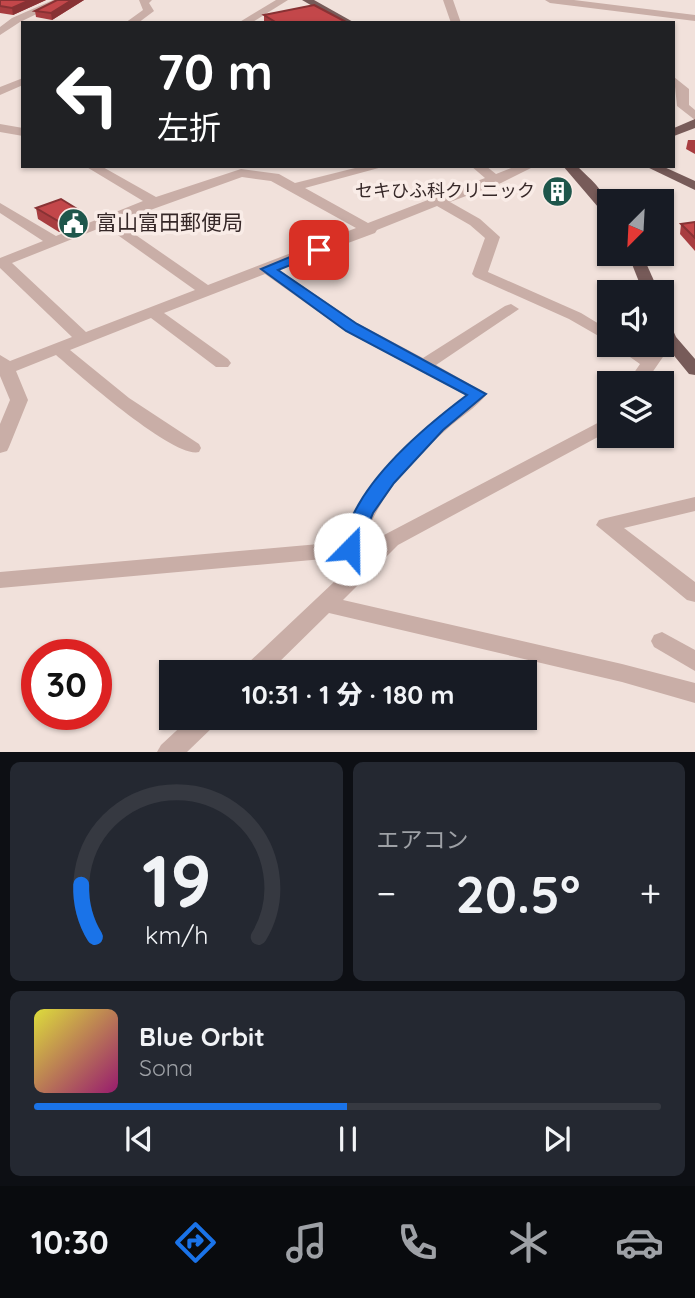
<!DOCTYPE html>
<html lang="ja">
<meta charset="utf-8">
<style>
:root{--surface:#171b24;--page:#242831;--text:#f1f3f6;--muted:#9ea1a6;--line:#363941;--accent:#1a73e8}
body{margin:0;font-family:Quicksand,"Noto Sans JP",sans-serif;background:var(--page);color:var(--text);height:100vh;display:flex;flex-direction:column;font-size:26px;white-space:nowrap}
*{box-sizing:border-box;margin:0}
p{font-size:23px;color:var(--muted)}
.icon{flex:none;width:38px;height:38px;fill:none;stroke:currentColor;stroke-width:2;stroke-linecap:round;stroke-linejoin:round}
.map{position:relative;height:752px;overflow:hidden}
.details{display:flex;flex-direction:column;gap:10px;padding:10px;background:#0d0f14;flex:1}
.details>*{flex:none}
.top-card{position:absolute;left:21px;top:21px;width:654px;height:147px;border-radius:0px;box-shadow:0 2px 5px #0004;background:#202124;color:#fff;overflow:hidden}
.needle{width:46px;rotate:204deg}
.controls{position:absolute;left:597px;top:189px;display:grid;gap:14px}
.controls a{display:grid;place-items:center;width:77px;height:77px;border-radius:0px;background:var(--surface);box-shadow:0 2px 5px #0004;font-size:35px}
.speed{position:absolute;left:21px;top:639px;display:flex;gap:14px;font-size:35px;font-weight:700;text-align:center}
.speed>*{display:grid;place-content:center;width:91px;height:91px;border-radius:50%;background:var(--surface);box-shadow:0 2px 5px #0004;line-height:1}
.speed .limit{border:10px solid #d22;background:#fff;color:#111}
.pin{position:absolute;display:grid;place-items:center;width:60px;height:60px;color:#fff;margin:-30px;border-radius:14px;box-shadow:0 4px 10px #0006}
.me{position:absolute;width:77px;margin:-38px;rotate:22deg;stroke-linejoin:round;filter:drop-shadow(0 0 5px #0008)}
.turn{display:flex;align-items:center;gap:24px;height:147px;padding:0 21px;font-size:32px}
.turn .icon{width:91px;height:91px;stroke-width:2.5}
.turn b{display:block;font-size:49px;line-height:60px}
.big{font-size:52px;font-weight:800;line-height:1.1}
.details .widget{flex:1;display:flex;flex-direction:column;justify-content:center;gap:10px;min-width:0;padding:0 24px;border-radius:10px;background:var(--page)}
.details .dial{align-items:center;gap:0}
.dial svg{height:182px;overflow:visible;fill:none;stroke:var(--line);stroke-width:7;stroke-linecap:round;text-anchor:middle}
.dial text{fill:var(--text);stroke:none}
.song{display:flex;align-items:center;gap:21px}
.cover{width:84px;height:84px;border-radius:10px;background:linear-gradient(135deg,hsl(60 70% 55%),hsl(320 70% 35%))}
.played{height:7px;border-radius:4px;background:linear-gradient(90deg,var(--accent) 50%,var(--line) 50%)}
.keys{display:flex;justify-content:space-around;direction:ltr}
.heat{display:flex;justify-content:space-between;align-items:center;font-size:38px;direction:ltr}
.details .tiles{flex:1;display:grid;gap:10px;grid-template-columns:1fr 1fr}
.widget:last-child{grid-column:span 2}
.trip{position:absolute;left:159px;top:660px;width:378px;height:70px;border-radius:0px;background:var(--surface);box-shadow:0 2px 5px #0004;font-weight:800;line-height:70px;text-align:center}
.menu{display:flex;height:112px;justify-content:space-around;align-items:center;background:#090b0e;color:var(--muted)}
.menu .icon{width:49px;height:49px}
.menu .selected{color:var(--accent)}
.menu b{font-size:32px;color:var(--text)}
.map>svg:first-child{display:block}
</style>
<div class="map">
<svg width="695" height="752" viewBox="0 0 695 752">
<rect width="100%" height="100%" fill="#f1e1db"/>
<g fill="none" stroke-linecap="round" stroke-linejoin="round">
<!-- minor -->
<g fill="#c9aea7" fill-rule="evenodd">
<polygon points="53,0 66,0 20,22 0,35 0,27 12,18"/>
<polygon points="139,0 152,0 149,3 154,11 138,23 125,23 143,10"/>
<polygon points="276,0 288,0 251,23 238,23"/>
<polygon points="443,0 453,0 461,23 451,23"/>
<polygon points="545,0 574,0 695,15 695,21 550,3"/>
<polygon points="674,77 689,89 689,105 695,110 695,120 677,106"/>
<polygon points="23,78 23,85 0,95 0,87"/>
<polygon points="0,124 23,128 23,136 0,132"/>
<path d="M 85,166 L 101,166 L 156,197 L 241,169 L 279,174 L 295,183 L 363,166 L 386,166 L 305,188 L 368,223 L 485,178 L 471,166 L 486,166 L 496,174 L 516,166 L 535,166 L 501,183 L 450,202 L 480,219 L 500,237 L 488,272 L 581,313 L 609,330 L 609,342 L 569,319 L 475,277 L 472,274 L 485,238 L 470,225 L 437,206 L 377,230 L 375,233 L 278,269 L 357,323 L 423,358 L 505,306 L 511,304 L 519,309 L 436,365 L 487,394 C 476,408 459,418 446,430 C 407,463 377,499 361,548 L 365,552 L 384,535 L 609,417 L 609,431 L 398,545 L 343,600 L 622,664 L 695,683 L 695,703 L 622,682 L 329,613 L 269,672 L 242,672 L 246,665 L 352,565 L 345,557 L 0,588 L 0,572 L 342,542 C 364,478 414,435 466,395 L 345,331 L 265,274 L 164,313 L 228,359 L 231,363 L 228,367 L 216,367 L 151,318 L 70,350 L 129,398 L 199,444 L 201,448 L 199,452 C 174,459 78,374 56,355 L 16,371 L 28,400 L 9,447 L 7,451 L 0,453 L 0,424 L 10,400 L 0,376 L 0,355 L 10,361 L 72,337 L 0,268 L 0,258 L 43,241 L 0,213 L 0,203 L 56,236 L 143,201 ZM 242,177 L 271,181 L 356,228 L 208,285 L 117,222 ZM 105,226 L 195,290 L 86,332 L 12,263 Z"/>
<polygon points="668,333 676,338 645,383 627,383 640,364 613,345 632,345 648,354 655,345 662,345 662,335"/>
<polygon points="695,497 695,511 624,528 695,582 695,602 687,600 596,525 599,520 606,518"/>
<polygon points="662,632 695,650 695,671 654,647 651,641 654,635"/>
<polygon points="190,718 218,718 215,725 187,752 157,752 161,745"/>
</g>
<!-- major -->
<g fill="#775b59" fill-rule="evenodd">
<polygon points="302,0 314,0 355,23 342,23"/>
<polygon points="695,119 695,128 674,136 674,128"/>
<path d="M 563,166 L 577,166 C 592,181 609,193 609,215 L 604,214 Z"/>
<polygon points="645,166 662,166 695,181 695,190"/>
<polygon points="628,254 642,254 659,292 643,292"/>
<polygon points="662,317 668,319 676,337 695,359 695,375 689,374 662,341"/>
</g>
</g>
<!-- wall -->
<g fill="#a83d40">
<polygon points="0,0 46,0 13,15 0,13"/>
<polygon points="57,0 84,0 52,20 36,17 35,11"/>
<polygon points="264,15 348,23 264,23"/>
<polygon points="688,140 695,140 695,154 686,149"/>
<polygon points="36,208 84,222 59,232 38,219"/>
<polygon points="695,222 695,251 680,234 681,224"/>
</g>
<!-- shaded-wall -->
<g fill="#883234">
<polygon points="30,0 46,0 13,15 12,8"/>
<polygon points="72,0 84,0 52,20 51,13"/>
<polygon points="82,212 84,222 59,232 58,221"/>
</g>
<!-- building -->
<g fill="#c3474a" stroke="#883234" stroke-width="2">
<polygon points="0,0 30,0 12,8 0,6"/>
<polygon points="57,0 72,0 51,13 35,11"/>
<polygon points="314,5 348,23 277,23 264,15"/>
<polygon points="61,199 82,212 58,221 36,208"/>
<polygon points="695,222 695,238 681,224"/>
</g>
<!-- route -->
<path fill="#1a73e8" stroke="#114b97" stroke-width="2" d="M 319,245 L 323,247 L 323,252 L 278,270 L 357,324 L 486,394 L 443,430 L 394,483 L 373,513 L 356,554 L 343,554 L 340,549 C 345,537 349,525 354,513 C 376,468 427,425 467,395 L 346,331 L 261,269 Z"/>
<!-- icons -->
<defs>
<symbol id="building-disc" viewBox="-11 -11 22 22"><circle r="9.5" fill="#1e564b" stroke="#f9ece7"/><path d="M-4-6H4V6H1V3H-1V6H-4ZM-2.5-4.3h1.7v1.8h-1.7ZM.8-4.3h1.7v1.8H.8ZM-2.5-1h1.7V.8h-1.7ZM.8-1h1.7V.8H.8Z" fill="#fff"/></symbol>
<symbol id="civic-disc" viewBox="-11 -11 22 22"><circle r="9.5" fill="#1e564b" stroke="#f9ece7"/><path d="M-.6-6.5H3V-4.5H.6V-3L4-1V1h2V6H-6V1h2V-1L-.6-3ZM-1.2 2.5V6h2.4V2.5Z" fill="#fff"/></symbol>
</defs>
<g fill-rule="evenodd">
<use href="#building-disc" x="540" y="174" width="35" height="35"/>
<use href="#civic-disc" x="56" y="206" width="35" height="35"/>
</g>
<g text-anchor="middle" stroke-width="7" stroke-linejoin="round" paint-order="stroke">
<!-- far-poi labels -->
<g font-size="18" fill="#362828" stroke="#f9ece7" text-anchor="end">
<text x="535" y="197">セキひふ科クリニック</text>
</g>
<!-- poi labels -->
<g font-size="21" fill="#362828" stroke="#f9ece7" text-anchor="start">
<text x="96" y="230">富山富田郵便局</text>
</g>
</g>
</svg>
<div class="controls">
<a><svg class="needle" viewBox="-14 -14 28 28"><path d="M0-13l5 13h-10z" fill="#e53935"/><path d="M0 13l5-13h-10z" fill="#9ea1a6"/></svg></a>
<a><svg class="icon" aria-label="sound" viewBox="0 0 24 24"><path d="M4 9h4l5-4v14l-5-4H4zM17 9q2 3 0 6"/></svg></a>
<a><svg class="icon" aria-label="layers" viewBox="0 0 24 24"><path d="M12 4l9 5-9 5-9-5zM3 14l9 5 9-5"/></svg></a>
</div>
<div class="speed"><div class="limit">30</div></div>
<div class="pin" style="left:319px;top:250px;background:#d93025"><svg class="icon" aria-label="arrive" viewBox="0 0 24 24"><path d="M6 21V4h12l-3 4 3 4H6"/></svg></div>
<svg class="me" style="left:350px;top:549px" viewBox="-20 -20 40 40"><circle r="19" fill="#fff"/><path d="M0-13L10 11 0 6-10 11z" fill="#1a73e8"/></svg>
<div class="trip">10:31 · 1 分 · 180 m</div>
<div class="top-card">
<div class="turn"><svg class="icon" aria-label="left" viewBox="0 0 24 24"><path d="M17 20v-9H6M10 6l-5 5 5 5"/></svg><div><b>70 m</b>左折</div></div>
</div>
</div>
<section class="details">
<div class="tiles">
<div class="widget dial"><svg viewBox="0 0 100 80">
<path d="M14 69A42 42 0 1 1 86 69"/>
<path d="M14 69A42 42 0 0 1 8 46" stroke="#1a73e8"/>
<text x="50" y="56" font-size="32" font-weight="700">19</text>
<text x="50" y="72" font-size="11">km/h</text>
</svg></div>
<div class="widget"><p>エアコン</p>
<div class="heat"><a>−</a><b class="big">20.5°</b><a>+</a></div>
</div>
<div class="widget">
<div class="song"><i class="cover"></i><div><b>Blue Orbit</b><p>Sona</p></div></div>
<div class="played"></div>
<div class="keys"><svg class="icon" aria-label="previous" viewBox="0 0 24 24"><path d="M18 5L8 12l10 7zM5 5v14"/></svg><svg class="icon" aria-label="pause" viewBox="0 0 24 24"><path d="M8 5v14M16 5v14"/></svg><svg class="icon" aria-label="next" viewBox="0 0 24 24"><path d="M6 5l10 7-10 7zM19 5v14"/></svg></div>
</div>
</div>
</section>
<nav class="menu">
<b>10:30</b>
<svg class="icon selected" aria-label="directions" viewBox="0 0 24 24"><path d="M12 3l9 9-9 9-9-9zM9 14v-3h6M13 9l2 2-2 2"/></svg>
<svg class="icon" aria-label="music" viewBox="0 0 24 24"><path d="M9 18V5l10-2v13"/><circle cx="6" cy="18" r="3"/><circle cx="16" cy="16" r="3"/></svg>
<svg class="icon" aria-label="phone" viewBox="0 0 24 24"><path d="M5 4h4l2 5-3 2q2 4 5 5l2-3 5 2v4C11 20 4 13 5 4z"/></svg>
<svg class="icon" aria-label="climate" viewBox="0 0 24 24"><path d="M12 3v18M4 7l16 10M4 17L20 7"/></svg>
<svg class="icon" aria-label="car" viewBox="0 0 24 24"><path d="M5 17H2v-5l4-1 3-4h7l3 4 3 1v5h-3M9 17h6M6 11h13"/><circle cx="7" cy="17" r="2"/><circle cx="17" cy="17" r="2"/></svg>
</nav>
